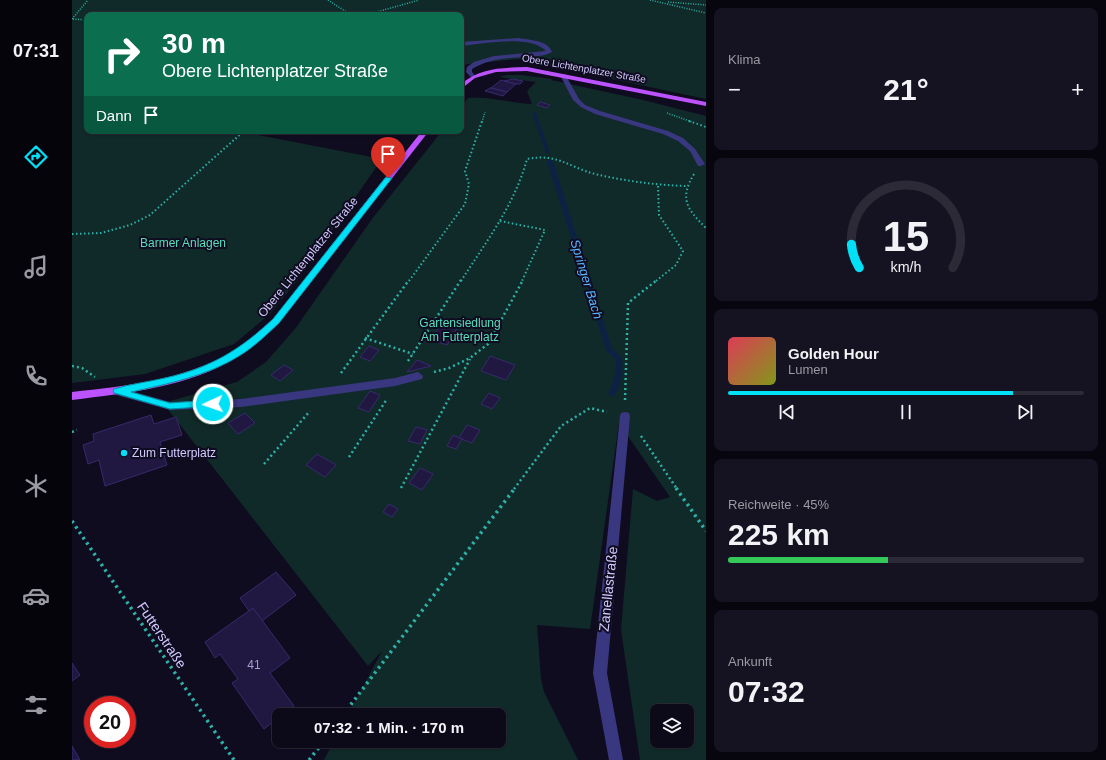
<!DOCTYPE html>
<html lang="de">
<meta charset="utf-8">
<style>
:root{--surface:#0c0918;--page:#151221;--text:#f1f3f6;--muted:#9a9aa2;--line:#2c2a37;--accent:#00e0f6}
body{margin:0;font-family:Arial,sans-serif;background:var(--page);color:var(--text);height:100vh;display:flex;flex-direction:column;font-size:15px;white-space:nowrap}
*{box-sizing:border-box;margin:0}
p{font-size:13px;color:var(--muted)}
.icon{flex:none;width:22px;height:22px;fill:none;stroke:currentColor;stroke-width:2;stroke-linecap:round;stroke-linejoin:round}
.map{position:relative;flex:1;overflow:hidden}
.side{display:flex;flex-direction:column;gap:8px;padding:8px;background:#07050d;width:400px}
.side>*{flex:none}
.banner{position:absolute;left:12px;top:12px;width:380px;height:122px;border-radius:8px;box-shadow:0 1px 3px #0004,0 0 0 1px var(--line);background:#0b6e4f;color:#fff;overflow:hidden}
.controls{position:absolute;left:578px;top:704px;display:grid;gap:8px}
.controls a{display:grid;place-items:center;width:44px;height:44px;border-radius:8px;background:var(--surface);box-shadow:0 1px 3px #0004,0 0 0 1px var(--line);font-size:20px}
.speed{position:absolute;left:12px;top:696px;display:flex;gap:8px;font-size:20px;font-weight:700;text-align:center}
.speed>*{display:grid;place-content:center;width:52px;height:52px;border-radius:50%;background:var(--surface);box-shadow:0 1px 3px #0004,0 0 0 1px var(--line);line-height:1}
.speed .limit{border:6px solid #d22;background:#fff;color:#111}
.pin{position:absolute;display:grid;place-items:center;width:34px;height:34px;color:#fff;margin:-41px -17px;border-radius:50% 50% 50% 0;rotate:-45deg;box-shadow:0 0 4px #0007}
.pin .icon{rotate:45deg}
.me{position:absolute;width:44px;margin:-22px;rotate:267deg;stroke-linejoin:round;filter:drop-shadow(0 0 3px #0008)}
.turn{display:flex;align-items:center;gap:14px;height:84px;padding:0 12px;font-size:18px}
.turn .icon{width:52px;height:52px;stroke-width:2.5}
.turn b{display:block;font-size:28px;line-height:34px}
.then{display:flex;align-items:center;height:38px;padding:0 12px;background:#0003;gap:8px;font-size:15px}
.big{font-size:30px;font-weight:800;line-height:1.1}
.side .card{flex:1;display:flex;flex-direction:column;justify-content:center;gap:6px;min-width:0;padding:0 14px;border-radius:8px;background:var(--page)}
.side .dial{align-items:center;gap:0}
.dial svg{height:104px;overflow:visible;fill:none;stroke:var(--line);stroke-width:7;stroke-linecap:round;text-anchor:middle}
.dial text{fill:var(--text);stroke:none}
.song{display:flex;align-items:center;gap:12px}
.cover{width:48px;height:48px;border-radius:6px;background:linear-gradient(135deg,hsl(350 70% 55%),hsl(70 70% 35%))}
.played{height:4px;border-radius:2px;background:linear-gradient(90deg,var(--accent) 80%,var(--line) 80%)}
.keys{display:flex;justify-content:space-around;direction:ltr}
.heat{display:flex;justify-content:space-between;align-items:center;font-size:22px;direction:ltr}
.charge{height:6px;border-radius:3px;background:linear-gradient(90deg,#34c759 45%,var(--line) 0)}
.trip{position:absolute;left:200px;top:708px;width:234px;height:40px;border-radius:8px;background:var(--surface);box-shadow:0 1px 3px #0004,0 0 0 1px var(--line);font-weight:800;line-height:40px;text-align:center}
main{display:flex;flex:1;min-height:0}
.dock{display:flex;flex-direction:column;width:72px;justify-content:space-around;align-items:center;background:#05040a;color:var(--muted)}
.dock .icon{width:28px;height:28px}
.dock .selected{color:var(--accent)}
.dock b{font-size:18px;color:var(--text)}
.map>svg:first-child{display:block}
</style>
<main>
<nav class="dock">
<b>07:31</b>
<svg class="icon selected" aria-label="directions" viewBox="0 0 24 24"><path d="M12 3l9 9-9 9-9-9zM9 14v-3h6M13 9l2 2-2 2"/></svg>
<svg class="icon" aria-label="music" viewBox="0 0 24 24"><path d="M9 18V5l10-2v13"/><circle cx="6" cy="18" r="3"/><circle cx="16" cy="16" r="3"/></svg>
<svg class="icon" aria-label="phone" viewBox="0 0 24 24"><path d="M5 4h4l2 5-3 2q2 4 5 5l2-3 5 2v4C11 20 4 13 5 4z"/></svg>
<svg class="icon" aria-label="climate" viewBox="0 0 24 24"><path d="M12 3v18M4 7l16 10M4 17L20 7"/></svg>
<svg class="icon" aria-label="car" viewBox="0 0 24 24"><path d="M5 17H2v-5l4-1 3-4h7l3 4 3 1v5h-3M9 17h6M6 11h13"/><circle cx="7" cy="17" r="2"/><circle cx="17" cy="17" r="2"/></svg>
<svg class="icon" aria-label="filters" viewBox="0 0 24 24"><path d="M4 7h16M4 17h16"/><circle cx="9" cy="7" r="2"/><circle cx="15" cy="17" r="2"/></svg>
</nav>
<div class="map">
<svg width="634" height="760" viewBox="0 0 634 760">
<rect width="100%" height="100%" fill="#100c20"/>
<!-- green -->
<g fill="#102a29" fill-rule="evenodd">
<polygon points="0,0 634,0 634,99 446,59 389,65 389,15 15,15 15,131 190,131 186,135 310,159 224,282 198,314 162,344 73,374 0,383"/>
<path d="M 435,75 L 449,75 L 480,79 L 479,80 L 571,100 L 634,116 L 634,760 L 568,760 L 549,630 L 561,489 L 585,501 L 598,497 L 547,423 L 518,629 L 465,625 L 469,679 L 472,692 L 506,760 L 252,760 L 262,741 L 427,741 L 427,715 L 276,715 L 310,651 L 296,666 L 91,403 L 165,382 L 194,362 L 223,329 L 300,219 L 370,131 L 389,131 L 389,107 L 396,98 C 417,96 438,103 460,104 L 455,91 L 464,82 L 427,77 ZM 585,711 L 615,711 L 615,741 L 585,741 Z"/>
</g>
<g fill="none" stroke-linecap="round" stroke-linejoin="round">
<!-- stream -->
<g fill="#0c2244" fill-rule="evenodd">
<polygon points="460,112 464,113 478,153 478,154 474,153 460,113"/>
<path d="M 478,159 L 481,161 L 540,349 C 543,351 548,354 549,358 C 553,366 548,393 540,397 L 536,394 C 540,386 547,368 543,359 C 541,356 536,353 534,350 L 475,161 Z"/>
</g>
</g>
<!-- building -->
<g fill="#201841" stroke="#372a6d">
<polygon points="441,79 451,81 448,84 444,84 432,81"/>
<polygon points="429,80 432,81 444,84 435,92 419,88"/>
<polygon points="418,88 419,88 435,92 431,96 413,91"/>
<polygon points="468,102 478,105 475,108 465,105"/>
<polygon points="373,318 388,323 375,345 359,340"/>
<polygon points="297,346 307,350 298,361 288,357"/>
<polygon points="418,356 443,365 434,380 409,371"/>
<polygon points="345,360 359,366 335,372"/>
<polygon points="212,365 221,370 208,381 199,375"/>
<polygon points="298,391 308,395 297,412 286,408"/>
<polygon points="417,393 428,398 420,409 409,404"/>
<polygon points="173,413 183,423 166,434 156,423"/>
<polygon points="79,415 82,424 104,417 110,435 88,442 95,465 33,486 27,460 16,464 11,445 22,441 21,434"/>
<polygon points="395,425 408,430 400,443 387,438"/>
<polygon points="344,427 355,430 348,444 336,441"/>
<polygon points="381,435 390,439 384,449 375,446"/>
<polygon points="245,454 264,465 253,477 234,465"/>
<polygon points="348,468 361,474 350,490 337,483"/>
<polygon points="317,504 326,509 320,517 311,512"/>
<polygon points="204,572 224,595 190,621 181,608 177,611 168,598"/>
<polygon points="181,608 218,658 198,673 222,706 210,715 207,715 207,717 192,729 160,683 166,679 148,654 143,658 133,642"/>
<polygon points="0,663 8,675 0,681"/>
<polygon points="0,746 8,760 0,760"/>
</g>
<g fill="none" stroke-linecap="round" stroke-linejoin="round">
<!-- path-far3 -->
<g stroke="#2db1a8" stroke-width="1.5" stroke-dasharray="1 1.5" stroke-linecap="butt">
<polyline points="256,0 279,15"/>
<polyline points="578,0 634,13"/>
<polyline points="596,2 634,5"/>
<polyline points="294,15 347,0"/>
<polyline points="0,19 16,0"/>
<polyline points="1,19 15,20"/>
<polyline points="595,113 620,122"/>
<polyline points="410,122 413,112"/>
</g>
<!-- path-far2 -->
<g stroke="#2db1a8" stroke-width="2" stroke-dasharray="1.5 2.5" stroke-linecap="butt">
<polyline points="617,121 634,127"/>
<path d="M 622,174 C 607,199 615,209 634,228"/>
<polyline points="428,221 473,230 450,281"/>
<polyline points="0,234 29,233 58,225 78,215 172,131"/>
<polyline points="337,281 393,204 397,184 393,171 410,121"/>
<path d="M 389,281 C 414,242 443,204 455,159 C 486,153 496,167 523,174 C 553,181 583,185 614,186"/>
<polyline points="584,281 604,265 611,251 587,215 586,186"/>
</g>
<!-- path-far1 -->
<g stroke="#2db1a8" stroke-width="2.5" stroke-dasharray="2 3" stroke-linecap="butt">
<polyline points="293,338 341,354"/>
<polyline points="336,361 389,280"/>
<polyline points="0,366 10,368 23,377"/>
<polyline points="362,372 377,368 398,358 416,344 451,280"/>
<polyline points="269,373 337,280"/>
<polyline points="553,400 556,303 585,280"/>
<polyline points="0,432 5,430"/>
<polyline points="569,436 605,489"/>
<polyline points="277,457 315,399"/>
<polyline points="192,464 238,411"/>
<polyline points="329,488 398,359"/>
<polyline points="442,489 489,426 518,408 535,412"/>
</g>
<!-- path -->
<g stroke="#2db1a8" stroke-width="3.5" stroke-dasharray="2.5 4" stroke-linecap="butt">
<polyline points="604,488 634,531"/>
<polyline points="0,521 162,760"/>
<polyline points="271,715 443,488"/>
<polyline points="237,760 252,741"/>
</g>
<!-- minor -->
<g fill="#39377f" fill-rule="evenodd">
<path d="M 446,38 C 457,40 476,40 480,52 C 472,57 461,56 452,57 C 434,58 416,59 400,69 L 400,72 L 404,77 L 401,79 L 394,72 L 395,67 L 402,62 L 422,56 L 474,51 C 458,34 410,44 389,46 L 389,42 Z"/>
<polygon points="489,74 493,74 507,99 513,105 528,111 596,131 611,138 623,149 633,164 629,166 626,166 618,151 606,141 591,134 523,114 509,107 501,100 488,75"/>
<polygon points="346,372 351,376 350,379 323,386 169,407 98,410 41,394 40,391 41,388 45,387 98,402 169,399 323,378"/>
<polygon points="553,412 557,413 558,416 535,673 551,760 537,760 521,673 548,416 549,413"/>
</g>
<!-- major -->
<g fill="#bd52ff" fill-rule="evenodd">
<path d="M 455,67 L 634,102 L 634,106 L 455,71 L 424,72 L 403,78 L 389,89 L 389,84 C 409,67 430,68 455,67 Z"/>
<path d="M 350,131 L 357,131 L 207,323 C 195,335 182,347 167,356 C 118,387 56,393 0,400 L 0,392 C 54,386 112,380 160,352 C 175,343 188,330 201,319 Z"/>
</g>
</g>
<!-- route -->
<path fill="#00e0f6" stroke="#0092a0" d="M 314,177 L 320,178 L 207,323 C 194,335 182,347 167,356 C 135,376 95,384 59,392 L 98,403 L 141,400 L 145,404 L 144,406 L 98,409 L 42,393 L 41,391 L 42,389 C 58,384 76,382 93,378 C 138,368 168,350 201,319 Z"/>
<!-- markers -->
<circle fill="#00e0f6" stroke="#100c20" stroke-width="1.5" cx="52" cy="453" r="4"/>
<g text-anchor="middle" stroke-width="4" stroke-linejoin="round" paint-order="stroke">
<!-- far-street labels -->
<g font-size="10" fill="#d1cbff" stroke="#100c20">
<text transform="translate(512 68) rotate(10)" y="4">Obere Lichtenplatzer Straße</text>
</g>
<!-- park labels -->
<g font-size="12" fill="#57dfbc" stroke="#100c20">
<text x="111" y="247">Barmer Anlagen</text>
<text x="388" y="327">Gartensiedlung<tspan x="388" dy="14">Am Futterplatz</tspan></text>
</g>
<!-- street labels -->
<g font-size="12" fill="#d1cbff" stroke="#100c20">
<text transform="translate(236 257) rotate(-51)" y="4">Obere Lichtenplatzer Straße</text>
</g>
<!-- poi labels -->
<g font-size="12" fill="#d1cbff" stroke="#100c20" text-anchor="start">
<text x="60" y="457">Zum Futterplatz</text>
</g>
<!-- near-number labels -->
<g font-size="12" fill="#a59ed0">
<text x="182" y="669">41</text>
</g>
<!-- water labels -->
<g font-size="13" font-style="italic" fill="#59b4ff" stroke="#100c20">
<text transform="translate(515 279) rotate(73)" y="5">Springer Bach</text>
</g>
<!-- near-street labels -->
<g font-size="14" fill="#d1cbff" stroke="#100c20">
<text transform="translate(536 589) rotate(-84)" y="5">Zanellastraße</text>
<text transform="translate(90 635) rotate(56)" y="5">Futterstraße</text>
</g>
</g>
</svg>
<div class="controls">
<a><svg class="icon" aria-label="layers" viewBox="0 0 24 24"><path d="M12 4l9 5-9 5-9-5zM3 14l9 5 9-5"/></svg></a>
</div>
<div class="speed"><div class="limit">20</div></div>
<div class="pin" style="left:316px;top:178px;background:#d93025"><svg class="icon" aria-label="arrive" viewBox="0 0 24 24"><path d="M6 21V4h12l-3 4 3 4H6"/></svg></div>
<svg class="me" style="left:141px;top:404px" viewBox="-20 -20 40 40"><circle r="17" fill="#00e0f6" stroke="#fff" stroke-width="3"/><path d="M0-11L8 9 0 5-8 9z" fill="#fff"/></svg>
<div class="trip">07:32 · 1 Min. · 170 m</div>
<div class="banner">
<div class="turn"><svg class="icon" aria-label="right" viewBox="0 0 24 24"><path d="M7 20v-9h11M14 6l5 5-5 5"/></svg><div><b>30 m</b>Obere Lichtenplatzer Straße</div></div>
<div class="then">Dann<svg class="icon" aria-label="arrive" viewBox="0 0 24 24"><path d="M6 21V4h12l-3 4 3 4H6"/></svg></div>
</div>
</div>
<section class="side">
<div class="card"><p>Klima</p>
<div class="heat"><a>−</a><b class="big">21°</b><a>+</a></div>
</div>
<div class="card dial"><svg viewBox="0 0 100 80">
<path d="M14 69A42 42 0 1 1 86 69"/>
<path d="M14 69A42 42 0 0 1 8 51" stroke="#00e0f6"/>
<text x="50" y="56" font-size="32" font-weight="700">15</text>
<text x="50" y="72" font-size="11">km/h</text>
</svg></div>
<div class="card">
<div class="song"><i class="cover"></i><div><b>Golden Hour</b><p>Lumen</p></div></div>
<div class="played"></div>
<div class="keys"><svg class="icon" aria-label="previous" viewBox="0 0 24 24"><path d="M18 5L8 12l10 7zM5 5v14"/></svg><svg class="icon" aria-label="pause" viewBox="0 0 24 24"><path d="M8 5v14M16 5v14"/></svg><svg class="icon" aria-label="next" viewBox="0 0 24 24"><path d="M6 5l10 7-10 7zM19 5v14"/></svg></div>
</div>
<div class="card"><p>Reichweite · 45%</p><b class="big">225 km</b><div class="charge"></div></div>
<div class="card"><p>Ankunft</p><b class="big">07:32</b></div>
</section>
</main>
